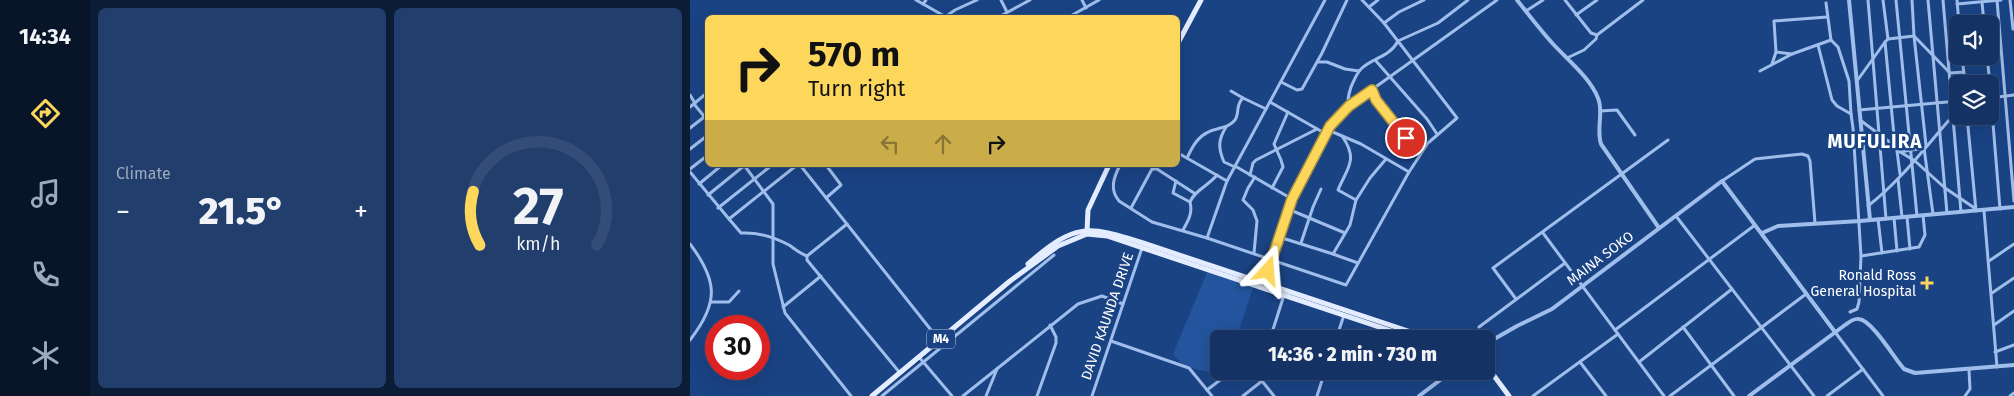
<!DOCTYPE html>
<meta charset="utf-8">
<style>
:root{--surface:#143263;--page:#213e6c;--text:#f1f3f6;--muted:#9daabe;--line:#334d78;--accent:#fdd75c}
body{margin:0;font-family:"Fira Sans",sans-serif;background:var(--page);color:var(--text);height:100vh;display:flex;flex-direction:column;font-size:19px;white-space:nowrap}
*{box-sizing:border-box;margin:0}
p{font-size:16px;color:var(--muted)}
.icon{flex:none;width:28px;height:28px;fill:none;stroke:currentColor;stroke-width:2;stroke-linecap:round;stroke-linejoin:round}
.map{position:relative;flex:1;overflow:hidden}
.details{display:flex;flex-direction:column;gap:8px;padding:8px;background:#0b1c36;width:600px}
.details>*{flex:none}
.hud{position:absolute;left:15px;top:15px;width:475px;height:152px;border-radius:8px;box-shadow:0 5px 20px #0002,0 0 0 1px var(--line);background:#fdd75c;color:#111;overflow:hidden}
.fabs{position:absolute;left:1259px;top:15px;display:grid;gap:10px}
.fabs a{display:grid;place-items:center;width:50px;height:50px;border-radius:8px;background:var(--surface);box-shadow:0 5px 20px #0002,0 0 0 1px var(--line);font-size:25px}
.speed{position:absolute;left:15px;top:315px;display:flex;gap:10px;font-size:25px;font-weight:700;text-align:center}
.speed>*{display:grid;place-content:center;width:65px;height:65px;border-radius:50%;background:var(--surface);box-shadow:0 5px 20px #0002,0 0 0 1px var(--line);line-height:1}
.speed .limit{border:8px solid #d22;background:#fff;color:#111}
.pin{position:absolute;display:grid;place-items:center;width:42px;height:42px;color:#fff;margin:-21px;border:2px solid #fff;border-radius:50%;box-shadow:0 1px 5px #0007}
.me{position:absolute;width:55px;margin:-28px;rotate:19deg;stroke-linejoin:round;filter:drop-shadow(0 0 4px #0008)}
.turn{display:flex;align-items:center;gap:18px;height:105px;padding:0 20px;font-size:22px}
.turn .icon{width:65px;height:65px;stroke-width:2.5}
.turn b{display:block;font-size:35px;line-height:42px}
.lanes{display:flex;align-items:center;height:48px;padding:0 20px;background:#0003;justify-content:center;gap:25px;direction:ltr}
.lanes .off{opacity:.35}
.big{font-size:38px;font-weight:800;line-height:1.1}
.details .widget{flex:1;display:flex;flex-direction:column;justify-content:center;gap:8px;min-width:0;padding:0 18px;border-radius:8px;background:var(--page)}
.details .dial{align-items:center;gap:0}
.dial svg{height:130px;overflow:visible;fill:none;stroke:var(--line);stroke-width:7;stroke-linecap:round;text-anchor:middle}
.dial text{fill:var(--text);stroke:none}
.heat{display:flex;justify-content:space-between;align-items:center;font-size:28px;direction:ltr}
.details .tiles{flex:1;display:grid;gap:8px;grid-template-columns:repeat(2,1fr)}
.trip{position:absolute;left:520px;top:330px;width:285px;height:50px;border-radius:8px;background:var(--surface);box-shadow:0 5px 20px #0002,0 0 0 1px var(--line);font-weight:800;line-height:50px;text-align:center}
main{display:flex;flex:1;min-height:0}
.dock{display:flex;flex-direction:column;width:90px;justify-content:space-around;align-items:center;background:#081428;color:var(--muted)}
.dock .icon{width:35px;height:35px}
.dock .current{color:var(--accent)}
.dock b{font-size:22px;color:var(--text)}
.map>svg:first-child{display:block}
</style>
<main>
<nav class="dock">
<b>14:34</b>
<svg class="icon current" aria-label="directions" viewBox="0 0 24 24"><path d="M12 3l9 9-9 9-9-9zM9 14v-3h6M13 9l2 2-2 2"/></svg>
<svg class="icon" aria-label="music" viewBox="0 0 24 24"><path d="M9 18V5l10-2v13"/><circle cx="6" cy="18" r="3"/><circle cx="16" cy="16" r="3"/></svg>
<svg class="icon" aria-label="phone" viewBox="0 0 24 24"><path d="M5 4h4l2 5-3 2q2 4 5 5l2-3 5 2v4C11 20 4 13 5 4z"/></svg>
<svg class="icon" aria-label="climate" viewBox="0 0 24 24"><path d="M12 3v18M4 7l16 10M4 17L20 7"/></svg>
</nav>
<section class="details">
<div class="tiles">
<div class="widget"><p>Climate</p>
<div class="heat"><a>−</a><b class="big">21.5°</b><a>+</a></div>
</div>
<div class="widget dial"><svg viewBox="0 0 100 80">
<path d="M14 69A42 42 0 1 1 86 69"/>
<path d="M14 69A42 42 0 0 1 10 36" stroke="#fdd75c"/>
<text x="50" y="56" font-size="32" font-weight="700">27</text>
<text x="50" y="72" font-size="11">km/h</text>
</svg></div>
</div>
</section>
<div class="map">
<svg width="1324" height="396" viewBox="0 0 1324 396">
<rect width="100%" height="100%" fill="#1a4384"/>
<!-- green -->
<path fill="#23549d" d="M 518,270 L 564,285 L 546,339 L 529,339 L 529,371 L 535,371 L 534,374 C 516,371 494,371 483,354 Z"/>
<g fill="none" stroke-linecap="round" stroke-linejoin="round">
<!-- minor -->
<g stroke="#a0beeb" stroke-width="3">
<polyline points="226,0 256,17"/>
<polyline points="311,0 317,12"/>
<polyline points="392,0 396,8"/>
<polyline points="635,0 537,181 517,238 656,285 719,172 738,143 767,118 694,23 672,0"/>
<polyline points="875,0 901,33 907,35 953,0"/>
<polyline points="1178,0 1196,219"/>
<polyline points="1193,0 1198,39 1224,36 1260,73 1274,72"/>
<polyline points="1206,0 1227,216"/>
<polyline points="1222,0 1224,36 1236,145"/>
<polyline points="1238,0 1257,213"/>
<polyline points="1253,0 1271,212"/>
<polyline points="1267,0 1269,24"/>
<polyline points="1307,0 1324,201"/>
<polyline points="1320,0 1323,29"/>
<polyline points="1292,2 1294,24"/>
<polyline points="1136,3 1141,40"/>
<polyline points="233,4 236,0"/>
<polyline points="1267,4 1311,0"/>
<polyline points="679,7 688,0"/>
<polyline points="836,11 853,0"/>
<polyline points="886,15 907,0"/>
<polyline points="255,17 265,10 287,0"/>
<polyline points="307,18 340,0"/>
<polyline points="377,18 409,0"/>
<polyline points="694,23 709,12 734,0"/>
<polyline points="1198,39 1195,42 1205,146"/>
<polyline points="1128,45 1142,100 1147,106 1161,114 1163,128 1171,256 1169,302 1167,309 1160,312"/>
<polyline points="1086,52 1102,54 1141,40 1148,47 1159,81 1161,114"/>
<polyline points="1272,56 1275,84"/>
<polyline points="1297,56 1300,84"/>
<polyline points="877,58 894,50 906,39 907,35"/>
<polyline points="686,61 737,119 747,134"/>
<polyline points="628,62 637,62 655,69 669,71"/>
<polyline points="1082,64 1086,52 1084,21 1137,17"/>
<polyline points="1070,71 1102,54"/>
<polyline points="1167,81 1195,42"/>
<polyline points="591,82 607,90 612,89 632,53 657,0"/>
<polyline points="1300,87 1310,209"/>
<polyline points="541,91 553,98"/>
<polyline points="682,91 686,101 716,138 735,147"/>
<polyline points="0,95 5,103"/>
<polyline points="1300,98 1324,95"/>
<polyline points="580,102 636,134"/>
<polyline points="4,104 18,121"/>
<path d="M 659,106 C 657,99 659,93 661,87 C 664,81 666,74 671,69 C 682,58 700,57 708,41 L 748,23 L 778,0"/>
<polyline points="0,107 18,92"/>
<polyline points="1169,110 1268,101"/>
<polyline points="910,111 927,110 945,135"/>
<polyline points="1277,116 1286,211"/>
<polyline points="1170,120 1205,146 1207,150 1225,161 1255,188 1286,209"/>
<path d="M 536,127 C 528,140 528,148 534,162 L 545,167"/>
<polyline points="0,128 18,114"/>
<polyline points="638,130 671,144 719,172"/>
<path d="M 652,136 C 669,160 657,168 648,190 L 666,200"/>
<polyline points="1234,148 1243,214"/>
<polyline points="0,149 18,135"/>
<polyline points="1207,151 1210,174"/>
<polyline points="1210,152 1234,148"/>
<polyline points="488,153 537,181"/>
<path d="M 497,158 C 504,143 510,133 527,129 C 534,127 540,126 545,120 C 550,113 545,105 553,98 L 576,109"/>
<polyline points="54,165 83,204 83,264 95,313 161,396"/>
<polyline points="110,165 249,340"/>
<polyline points="136,165 151,185 136,198"/>
<path d="M 430,165 C 424,177 419,189 429,201 L 462,222 L 517,238"/>
<polyline points="545,166 602,199"/>
<polyline points="0,169 18,155"/>
<polyline points="0,172 39,219 107,165"/>
<polyline points="560,175 563,163 566,160 627,129"/>
<polyline points="1208,179 1212,217"/>
<path d="M 486,181 L 483,193 L 500,202 C 503,213 498,221 493,230"/>
<polyline points="1032,181 1065,159 1112,154 1118,156 1120,161 1125,223"/>
<polyline points="9,184 32,165"/>
<polyline points="582,188 593,167 591,160 584,144 598,112"/>
<polyline points="18,195 55,165"/>
<path d="M 500,202 C 505,190 518,186 527,175"/>
<path d="M 1178,206 C 1213,179 1238,143 1268,110"/>
<polyline points="28,208 82,165"/>
<polyline points="441,208 462,169 467,169 504,193"/>
<polyline points="598,209 655,233"/>
<polyline points="1294,211 1307,367"/>
<polyline points="986,216 1124,396"/>
<polyline points="1217,217 1220,249"/>
<polyline points="1204,218 1207,251"/>
<path d="M 39,219 L 51,233 C 68,232 84,237 99,245 C 105,249 109,253 117,256"/>
<polyline points="1188,219 1192,253"/>
<polyline points="157,224 117,256 117,260 210,373"/>
<polyline points="853,233 974,396"/>
<polyline points="589,237 643,254"/>
<polyline points="611,243 623,207 631,189"/>
<path d="M 0,244 C 28,281 29,303 0,340"/>
<polyline points="564,253 567,221 563,210 553,200 558,188 565,177"/>
<polyline points="1171,256 1229,247 1235,235 1233,215"/>
<polyline points="1299,261 1324,244"/>
<polyline points="668,263 643,254 660,225 666,200 680,178 696,159"/>
<polyline points="573,283 602,199 640,126 659,106 807,0"/>
<polyline points="1302,293 1324,278"/>
<polyline points="826,299 803,268 978,140"/>
<polyline points="21,302 39,302 49,291"/>
<polyline points="93,307 131,276"/>
<polyline points="1304,325 1324,311"/>
<polyline points="789,327 875,263"/>
<polyline points="993,327 1044,396"/>
<polyline points="925,330 1065,225"/>
<polyline points="1145,332 1193,396"/>
<polyline points="580,339 594,295"/>
<polyline points="646,339 654,315"/>
<polyline points="421,341 499,368 522,396"/>
<polyline points="1305,352 1324,345"/>
<polyline points="229,357 262,396"/>
<polyline points="890,362 916,396"/>
<polyline points="949,362 1042,289"/>
<polyline points="570,371 572,381 584,396"/>
<polyline points="517,390 534,377"/>
<polyline points="192,396 364,255"/>
<polyline points="273,396 388,304 412,296 433,304"/>
<polyline points="296,396 307,369"/>
<polyline points="347,396 366,343 366,337 360,325"/>
<polyline points="402,396 452,248"/>
<polyline points="553,396 572,381"/>
<polyline points="627,396 635,371"/>
<polyline points="843,396 928,334"/>
<polyline points="980,396 1116,294"/>
<polyline points="1137,396 1173,369"/>
<polyline points="1275,396 1280,389 1279,370"/>
<polyline points="1320,396 1324,393"/>
</g>
<!-- tertiary -->
<g stroke="#a0beeb" stroke-width="4">
<path d="M 827,0 C 839,15 851,31 864,45 C 879,61 900,78 908,98 C 914,112 906,128 911,144 L 969,228"/>
<polyline points="1159,0 1180,220"/>
<polyline points="1072,233 1088,226 1170,221 1324,207"/>
<polyline points="799,342 827,326 862,309 1032,181 1145,332"/>
<polyline points="729,396 762,371"/>
<path d="M 1059,396 L 1155,325 C 1159,322 1164,318 1169,319 C 1181,320 1202,354 1210,364 L 1214,369 L 1225,373 L 1324,365"/>
</g>
<!-- primary -->
<g stroke="#e4edff" stroke-width="5">
<polyline points="488,43 511,0"/>
<polyline points="397,231 398,210 419,165"/>
<path d="M 338,264 C 385,223 397,225 453,243 L 742,339"/>
<polyline points="796,346 801,341"/>
<polyline points="796,365 819,396"/>
<polyline points="182,396 320,281 368,246 397,234 417,236 725,339"/>
</g>
</g>
<g fill="none" stroke-linecap="round" stroke-linejoin="round">
<defs>
<polyline id="route" points="578,271 602,199 640,126 659,106 682,90 686,100 716,138"/>
</defs>
<!-- route casing -->
<use href="#route" stroke="#a48c3c" stroke-width="12"/>
<!-- route -->
<use href="#route" stroke="#fdd75c" stroke-width="9"/>
</g>
<!-- markers -->
<path fill="#fdd75c" stroke="#1a4384" stroke-width="2" d="M1234.5 275.5h5v5h5v5h-5v5h-5v-5h-5v-5h5z"/>
<g text-anchor="middle" stroke-width="5" stroke-linejoin="round" paint-order="stroke">
<!-- shield labels -->
<rect fill="#1a4384" stroke="#bac7da" stroke-width="1" x="237" y="329.5" width="28" height="19" rx="4"/>
<g font-size="12" font-weight="bold" fill="#fff">
<text x="251" y="343">M4</text>
</g>
<!-- street labels -->
<g font-size="14" fill="#fff" stroke="#1a4384">
<text transform="translate(910 258) rotate(-37)" y="5">MAINA SOKO</text>
<text transform="translate(417 316) rotate(-71)" y="5">DAVID KAUNDA DRIVE</text>
</g>
<!-- poi labels -->
<g font-size="14" fill="#fff" stroke="#1a4384" text-anchor="end">
<text x="1226" y="280">Ronald Ross<tspan x="1226" dy="16">General Hospital</tspan></text>
</g>
<!-- district labels -->
<g font-size="19" font-weight="bold" letter-spacing="1" fill="#fff" stroke="#1a4384">
<text x="1185" y="148">MUFULIRA</text>
</g>
</g>
</svg>
<div class="fabs">
<a><svg class="icon" aria-label="sound" viewBox="0 0 24 24"><path d="M4 9h4l5-4v14l-5-4H4zM17 9q2 3 0 6"/></svg></a>
<a><svg class="icon" aria-label="layers" viewBox="0 0 24 24"><path d="M12 4l9 5-9 5-9-5zM3 14l9 5 9-5"/></svg></a>
</div>
<div class="speed"><div class="limit">30</div></div>
<div class="pin" style="left:716px;top:138px;background:#d93025"><svg class="icon" aria-label="arrive" viewBox="0 0 24 24"><path d="M6 21V4h12l-3 4 3 4H6"/></svg></div>
<svg class="me" style="left:578px;top:271px" viewBox="-20 -20 40 40"><path d="M0-17L14 15 0 8-14 15z" fill="#fdd75c" stroke="#fff" stroke-width="4"/></svg>
<div class="trip">14:36 · 2 min · 730 m</div>
<div class="hud">
<div class="turn"><svg class="icon" aria-label="right" viewBox="0 0 24 24"><path d="M7 20v-9h11M14 6l5 5-5 5"/></svg><div><b>570 m</b>Turn right</div></div>
<div class="lanes"><svg class="icon off" aria-label="left" viewBox="0 0 24 24"><path d="M17 20v-9H6M10 6l-5 5 5 5"/></svg><svg class="icon off" aria-label="ahead" viewBox="0 0 24 24"><path d="M12 20V5M6 11l6-6 6 6"/></svg><svg class="icon" aria-label="right" viewBox="0 0 24 24"><path d="M7 20v-9h11M14 6l5 5-5 5"/></svg></div>
</div>
</div>
</main>
